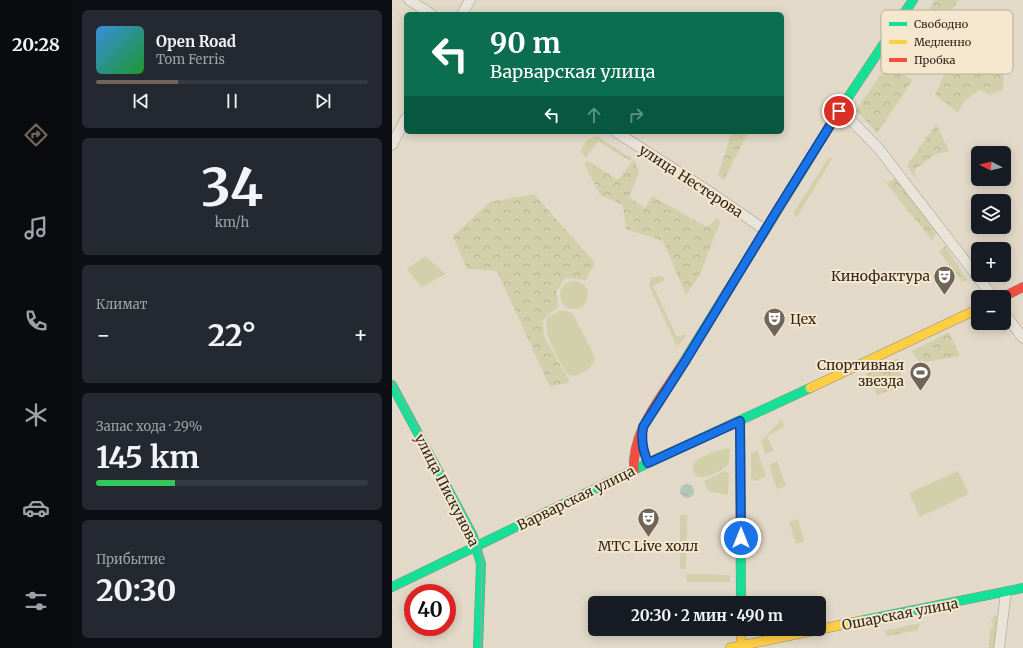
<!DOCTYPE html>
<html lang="ru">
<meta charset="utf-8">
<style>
:root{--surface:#171b24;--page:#242831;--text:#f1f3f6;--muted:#9ea1a6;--line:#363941;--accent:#706558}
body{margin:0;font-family:Merriweather,serif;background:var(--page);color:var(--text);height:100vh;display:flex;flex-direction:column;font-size:15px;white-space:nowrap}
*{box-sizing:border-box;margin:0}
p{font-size:13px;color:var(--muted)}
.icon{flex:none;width:22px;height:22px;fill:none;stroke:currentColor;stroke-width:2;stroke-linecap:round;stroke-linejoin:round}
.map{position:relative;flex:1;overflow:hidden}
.drawer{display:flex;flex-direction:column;gap:10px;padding:10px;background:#0d0f14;width:320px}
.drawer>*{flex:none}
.top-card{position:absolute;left:12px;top:12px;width:380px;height:122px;border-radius:6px;box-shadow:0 2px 10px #0003;background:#0b6e4f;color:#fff;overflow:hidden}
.needle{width:26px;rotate:277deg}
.buttons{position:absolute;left:579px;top:146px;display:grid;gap:8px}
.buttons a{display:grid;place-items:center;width:40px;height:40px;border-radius:6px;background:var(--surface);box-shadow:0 2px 10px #0003;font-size:20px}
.speed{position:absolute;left:12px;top:584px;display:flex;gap:8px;font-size:20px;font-weight:700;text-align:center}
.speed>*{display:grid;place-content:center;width:52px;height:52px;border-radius:50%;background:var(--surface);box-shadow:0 2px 10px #0003;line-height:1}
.speed .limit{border:6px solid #d22;background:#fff;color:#111}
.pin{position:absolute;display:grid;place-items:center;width:34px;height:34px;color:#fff;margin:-17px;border:2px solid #fff;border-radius:50%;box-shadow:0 1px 4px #0007}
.me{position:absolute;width:44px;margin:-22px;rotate:0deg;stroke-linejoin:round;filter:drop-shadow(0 0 3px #0008)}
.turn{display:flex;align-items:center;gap:14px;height:84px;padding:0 20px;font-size:18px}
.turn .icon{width:52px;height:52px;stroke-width:2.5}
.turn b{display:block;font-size:28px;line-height:34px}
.lanes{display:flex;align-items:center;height:38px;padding:0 20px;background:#0003;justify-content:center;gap:20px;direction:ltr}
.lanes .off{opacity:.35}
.big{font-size:30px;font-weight:700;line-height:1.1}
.drawer .tile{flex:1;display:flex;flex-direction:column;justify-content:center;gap:6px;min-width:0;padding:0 14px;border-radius:6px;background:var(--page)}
.drawer .dial{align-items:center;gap:0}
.dial b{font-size:52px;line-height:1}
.song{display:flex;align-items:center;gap:12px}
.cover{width:48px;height:48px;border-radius:6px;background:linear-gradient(135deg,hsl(210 70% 55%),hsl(130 70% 35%))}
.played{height:4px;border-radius:2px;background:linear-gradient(90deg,var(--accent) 30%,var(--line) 30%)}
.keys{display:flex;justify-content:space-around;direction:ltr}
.heat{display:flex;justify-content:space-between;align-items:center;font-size:22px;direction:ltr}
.charge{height:6px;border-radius:3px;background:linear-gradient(90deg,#34c759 29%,var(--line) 0)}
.trip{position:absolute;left:196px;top:596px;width:238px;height:40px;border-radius:6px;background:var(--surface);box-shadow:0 2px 10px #0003;font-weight:700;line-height:40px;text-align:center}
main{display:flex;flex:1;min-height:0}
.tab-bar{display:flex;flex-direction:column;width:72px;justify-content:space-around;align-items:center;background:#090b0e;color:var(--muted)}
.tab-bar .icon{width:28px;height:28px}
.tab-bar .current{color:var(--accent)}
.tab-bar b{font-size:18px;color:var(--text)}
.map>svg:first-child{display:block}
</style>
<main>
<nav class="tab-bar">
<b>20:28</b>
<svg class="icon current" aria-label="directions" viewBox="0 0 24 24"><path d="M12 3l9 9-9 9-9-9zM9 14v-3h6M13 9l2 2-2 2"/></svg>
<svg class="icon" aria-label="music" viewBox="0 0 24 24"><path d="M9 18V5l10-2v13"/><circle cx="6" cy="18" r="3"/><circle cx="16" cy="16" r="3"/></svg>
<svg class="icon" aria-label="phone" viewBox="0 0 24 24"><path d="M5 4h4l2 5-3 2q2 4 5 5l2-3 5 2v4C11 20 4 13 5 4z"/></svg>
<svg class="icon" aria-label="climate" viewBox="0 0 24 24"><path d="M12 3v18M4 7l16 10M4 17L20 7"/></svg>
<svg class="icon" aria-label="car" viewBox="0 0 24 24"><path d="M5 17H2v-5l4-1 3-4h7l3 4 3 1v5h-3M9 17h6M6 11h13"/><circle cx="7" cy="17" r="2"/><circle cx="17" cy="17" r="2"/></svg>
<svg class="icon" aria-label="filters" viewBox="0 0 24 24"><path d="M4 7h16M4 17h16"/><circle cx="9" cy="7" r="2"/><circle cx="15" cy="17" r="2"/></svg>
</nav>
<section class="drawer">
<div class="tile">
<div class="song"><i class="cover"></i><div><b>Open Road</b><p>Tom Ferris</p></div></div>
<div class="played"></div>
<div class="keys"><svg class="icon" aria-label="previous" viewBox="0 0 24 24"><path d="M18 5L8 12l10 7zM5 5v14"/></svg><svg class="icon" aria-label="pause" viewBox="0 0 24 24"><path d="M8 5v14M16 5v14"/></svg><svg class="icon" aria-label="next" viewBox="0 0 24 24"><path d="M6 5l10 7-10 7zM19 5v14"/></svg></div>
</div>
<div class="tile dial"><b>34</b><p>km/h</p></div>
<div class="tile"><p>Климат</p>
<div class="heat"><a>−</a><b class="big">22°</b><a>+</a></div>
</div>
<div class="tile"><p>Запас хода · 29%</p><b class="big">145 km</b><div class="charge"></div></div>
<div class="tile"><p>Прибытие</p><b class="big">20:30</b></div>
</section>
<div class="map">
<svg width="631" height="648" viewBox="0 0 631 648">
<defs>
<pattern id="forest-crowns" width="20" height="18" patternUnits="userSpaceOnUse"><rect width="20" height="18" fill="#d2d0aa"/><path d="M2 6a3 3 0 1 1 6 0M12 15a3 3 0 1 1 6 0" fill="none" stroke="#b5b292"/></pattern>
<pattern id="water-ripples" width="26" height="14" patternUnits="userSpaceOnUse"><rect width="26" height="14" fill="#b4c6ba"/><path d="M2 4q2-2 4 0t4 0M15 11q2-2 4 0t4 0" fill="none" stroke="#9baa9f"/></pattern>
</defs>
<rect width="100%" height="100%" fill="#e2d9c8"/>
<!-- green -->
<g fill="#d2d0aa">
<polygon points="437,157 440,159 404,218 402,212"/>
<polygon points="33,256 54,274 29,287 15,269"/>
<polygon points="267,276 271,277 273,280 261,286 285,337 293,334 294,336 285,347 257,285 259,278"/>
<circle cx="182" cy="295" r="14"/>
<path d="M 169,310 L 175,311 L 181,314 L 203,357 C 202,368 192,372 183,376 L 177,375 L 173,371 C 166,357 150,334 155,318 Z"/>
<polygon points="390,419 392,427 375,436 382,451 373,454 369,441"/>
<path d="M 334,448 L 338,450 C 337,454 338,460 336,464 C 332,471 314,478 306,477 C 288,460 321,453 334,448 Z"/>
<polygon points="365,451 374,475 373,477 362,481 359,480 359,453"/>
<polygon points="385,461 394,486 385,489 377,465"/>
<polygon points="333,471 337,474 336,495 316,491 312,481"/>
<polygon points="566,471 577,494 528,517 517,493"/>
<polygon points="288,515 295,515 294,569 288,569"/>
<polygon points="406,519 412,541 404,544 397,522"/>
<polygon points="294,574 338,575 338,582 295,582"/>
</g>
<!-- forest -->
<g fill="url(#forest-crowns)">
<polygon points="543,0 566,0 555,18 528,23"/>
<polygon points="593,21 607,29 596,53 612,57 611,90 597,95 588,89 573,101 566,112 543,95 556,66"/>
<polygon points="495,66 521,80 485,133 464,110"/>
<polygon points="544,124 557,151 542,155 522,170 525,180 515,166"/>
<polygon points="340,132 356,132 332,180 326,175"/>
<polygon points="205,136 240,159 238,161 206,141 194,157 188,152 194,141"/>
<polygon points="242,159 247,172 237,197 253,208 260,196 315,227 325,219 328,222 308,274 294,295 271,241 234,229 231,205 208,195 192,163 196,161 226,180"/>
<polygon points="504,178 545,232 540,240 494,183"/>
<polygon points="142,194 203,263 194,280 173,278 164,292 167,306 151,320 152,337 178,382 158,387 105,271 75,269 61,236 98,202"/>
<polygon points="554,246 575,280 570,282 547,251"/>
<polygon points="557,332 568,356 533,362 526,361 520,351"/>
<polygon points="506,358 509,370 509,382 500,390 485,395 474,374"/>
<polygon points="603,616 606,616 607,648 597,648 598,629 602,626 599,620"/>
<polygon points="528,623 526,630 495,636 492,631"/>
</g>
<!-- water -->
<circle fill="url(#water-ripples)" cx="295" cy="491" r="7"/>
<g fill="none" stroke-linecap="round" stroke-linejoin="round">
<defs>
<g id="street">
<polyline points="17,0 39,14"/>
<polyline points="70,14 78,0"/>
<polyline points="447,111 458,119 487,149 601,297"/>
<polyline points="224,132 318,192 373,230"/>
<polyline points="0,145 14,118"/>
<polyline points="612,313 631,338"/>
<polyline points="607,648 614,592"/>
</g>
<g id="fast">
<polyline points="288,368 447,111 521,0"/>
<polyline points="0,385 81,536 89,564 86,648"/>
<polyline points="348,421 349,603"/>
<polyline points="0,587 256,463 418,388"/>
<polyline points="468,621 631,588"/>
</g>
<g id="slow">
<polyline points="418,388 586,309"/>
<polyline points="349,629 349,648"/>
<polyline points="338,648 468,621"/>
</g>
<g id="jam">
<polyline points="611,297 631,287"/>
<path d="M 242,471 C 239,433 268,399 288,368"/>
</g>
</defs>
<!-- street casing -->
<use href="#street" stroke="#a69e92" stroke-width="11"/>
<!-- fast casing -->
<use href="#fast" stroke="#968d82" stroke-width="10"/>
<!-- slow casing -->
<use href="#slow" stroke="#968d82" stroke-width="10"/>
<!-- jam casing -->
<use href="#jam" stroke="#968d82" stroke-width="10"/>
<!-- street -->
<use href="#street" stroke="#e9e4da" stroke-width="10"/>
<!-- fast -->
<use href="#fast" stroke="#16e098" stroke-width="9"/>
<!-- slow -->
<use href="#slow" stroke="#ffcf43" stroke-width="9"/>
<!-- jam -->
<use href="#jam" stroke="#f24e42" stroke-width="9"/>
<!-- tram -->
<polyline stroke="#a8a39b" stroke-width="1" points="0,381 83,534 90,557 89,648"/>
</g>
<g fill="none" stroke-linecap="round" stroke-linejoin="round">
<defs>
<path id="route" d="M 349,538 L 348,421 L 256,463 C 251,450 249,441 251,427 L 294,360 L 384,212 L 447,111"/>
</defs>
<!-- route casing -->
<use href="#route" stroke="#114b97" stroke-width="10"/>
<!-- route -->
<use href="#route" stroke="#1a73e8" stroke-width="7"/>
</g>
<!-- icons -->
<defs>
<symbol id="theatre-pin" viewBox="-11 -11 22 30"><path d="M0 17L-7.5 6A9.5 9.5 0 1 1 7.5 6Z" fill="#706558" stroke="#f4e7cd"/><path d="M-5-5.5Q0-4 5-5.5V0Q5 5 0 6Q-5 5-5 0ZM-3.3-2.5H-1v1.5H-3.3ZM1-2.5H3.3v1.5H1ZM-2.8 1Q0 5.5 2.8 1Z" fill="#fff"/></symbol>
<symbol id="stadium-pin" viewBox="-11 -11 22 30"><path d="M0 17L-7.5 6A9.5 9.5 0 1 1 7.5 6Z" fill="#706558" stroke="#f4e7cd"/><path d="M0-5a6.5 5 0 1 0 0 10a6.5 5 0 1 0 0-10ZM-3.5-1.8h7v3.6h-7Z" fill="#fff"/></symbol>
</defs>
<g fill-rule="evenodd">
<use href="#theatre-pin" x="540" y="264" width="25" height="34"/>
<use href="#theatre-pin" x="370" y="306" width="25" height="34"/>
<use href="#stadium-pin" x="516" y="360" width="25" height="34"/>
<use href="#theatre-pin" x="244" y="506" width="25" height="34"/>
</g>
<g text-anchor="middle" stroke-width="4" stroke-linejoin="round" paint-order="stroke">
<!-- street labels -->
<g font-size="14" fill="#33261b" stroke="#f4e7cd">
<text transform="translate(299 181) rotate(33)" y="5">улица Нестерова</text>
<text transform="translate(55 490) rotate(63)" y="5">улица Пискунова</text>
<text transform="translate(184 498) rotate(-26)" y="5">Варварская улица</text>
<text transform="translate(508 614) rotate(-11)" y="5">Ошарская улица</text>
</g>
<!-- poi labels -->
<g font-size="14" fill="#33261b" stroke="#f4e7cd" text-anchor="end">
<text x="538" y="281">Кинофактура</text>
<text x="398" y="324" text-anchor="start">Цех</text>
<text x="512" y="370">Спортивная<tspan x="512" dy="16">звезда</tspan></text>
<text x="256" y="551" text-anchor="middle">МТС Live холл</text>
</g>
</g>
<!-- legend -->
<rect x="489" y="10" width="132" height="64" rx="6" fill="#f4e7cd" stroke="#baad98" stroke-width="1"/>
<rect x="497" y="22" width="18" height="4" fill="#16e098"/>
<rect x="497" y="40" width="18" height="4" fill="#ffcf43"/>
<rect x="497" y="58" width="18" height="4" fill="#f24e42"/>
<g font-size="11" fill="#33261b">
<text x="522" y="28">Свободно</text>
<text x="522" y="46">Медленно</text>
<text x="522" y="64">Пробка</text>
</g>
</svg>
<div class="buttons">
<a><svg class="needle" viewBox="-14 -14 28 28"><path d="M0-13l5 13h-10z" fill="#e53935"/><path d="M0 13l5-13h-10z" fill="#9ea1a6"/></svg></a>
<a><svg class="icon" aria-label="layers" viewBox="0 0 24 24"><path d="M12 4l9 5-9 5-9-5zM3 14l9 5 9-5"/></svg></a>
<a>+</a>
<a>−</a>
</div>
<div class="speed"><div class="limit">40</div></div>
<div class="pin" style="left:447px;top:111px;background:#d93025"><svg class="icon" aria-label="arrive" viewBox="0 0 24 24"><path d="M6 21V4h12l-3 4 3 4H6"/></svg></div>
<svg class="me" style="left:349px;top:538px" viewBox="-20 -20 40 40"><circle r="17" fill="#1a73e8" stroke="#fff" stroke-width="3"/><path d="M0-11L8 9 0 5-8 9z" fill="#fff"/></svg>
<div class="trip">20:30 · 2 мин · 490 m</div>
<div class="top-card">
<div class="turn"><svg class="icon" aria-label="left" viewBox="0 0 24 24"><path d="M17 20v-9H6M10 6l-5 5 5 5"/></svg><div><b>90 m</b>Варварская улица</div></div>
<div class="lanes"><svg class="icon" aria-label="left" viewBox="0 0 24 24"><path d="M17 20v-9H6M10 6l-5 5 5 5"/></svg><svg class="icon off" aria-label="ahead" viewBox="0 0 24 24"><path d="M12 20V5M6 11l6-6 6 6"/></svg><svg class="icon off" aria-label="right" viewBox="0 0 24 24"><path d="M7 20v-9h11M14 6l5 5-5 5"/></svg></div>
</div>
</div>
</main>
